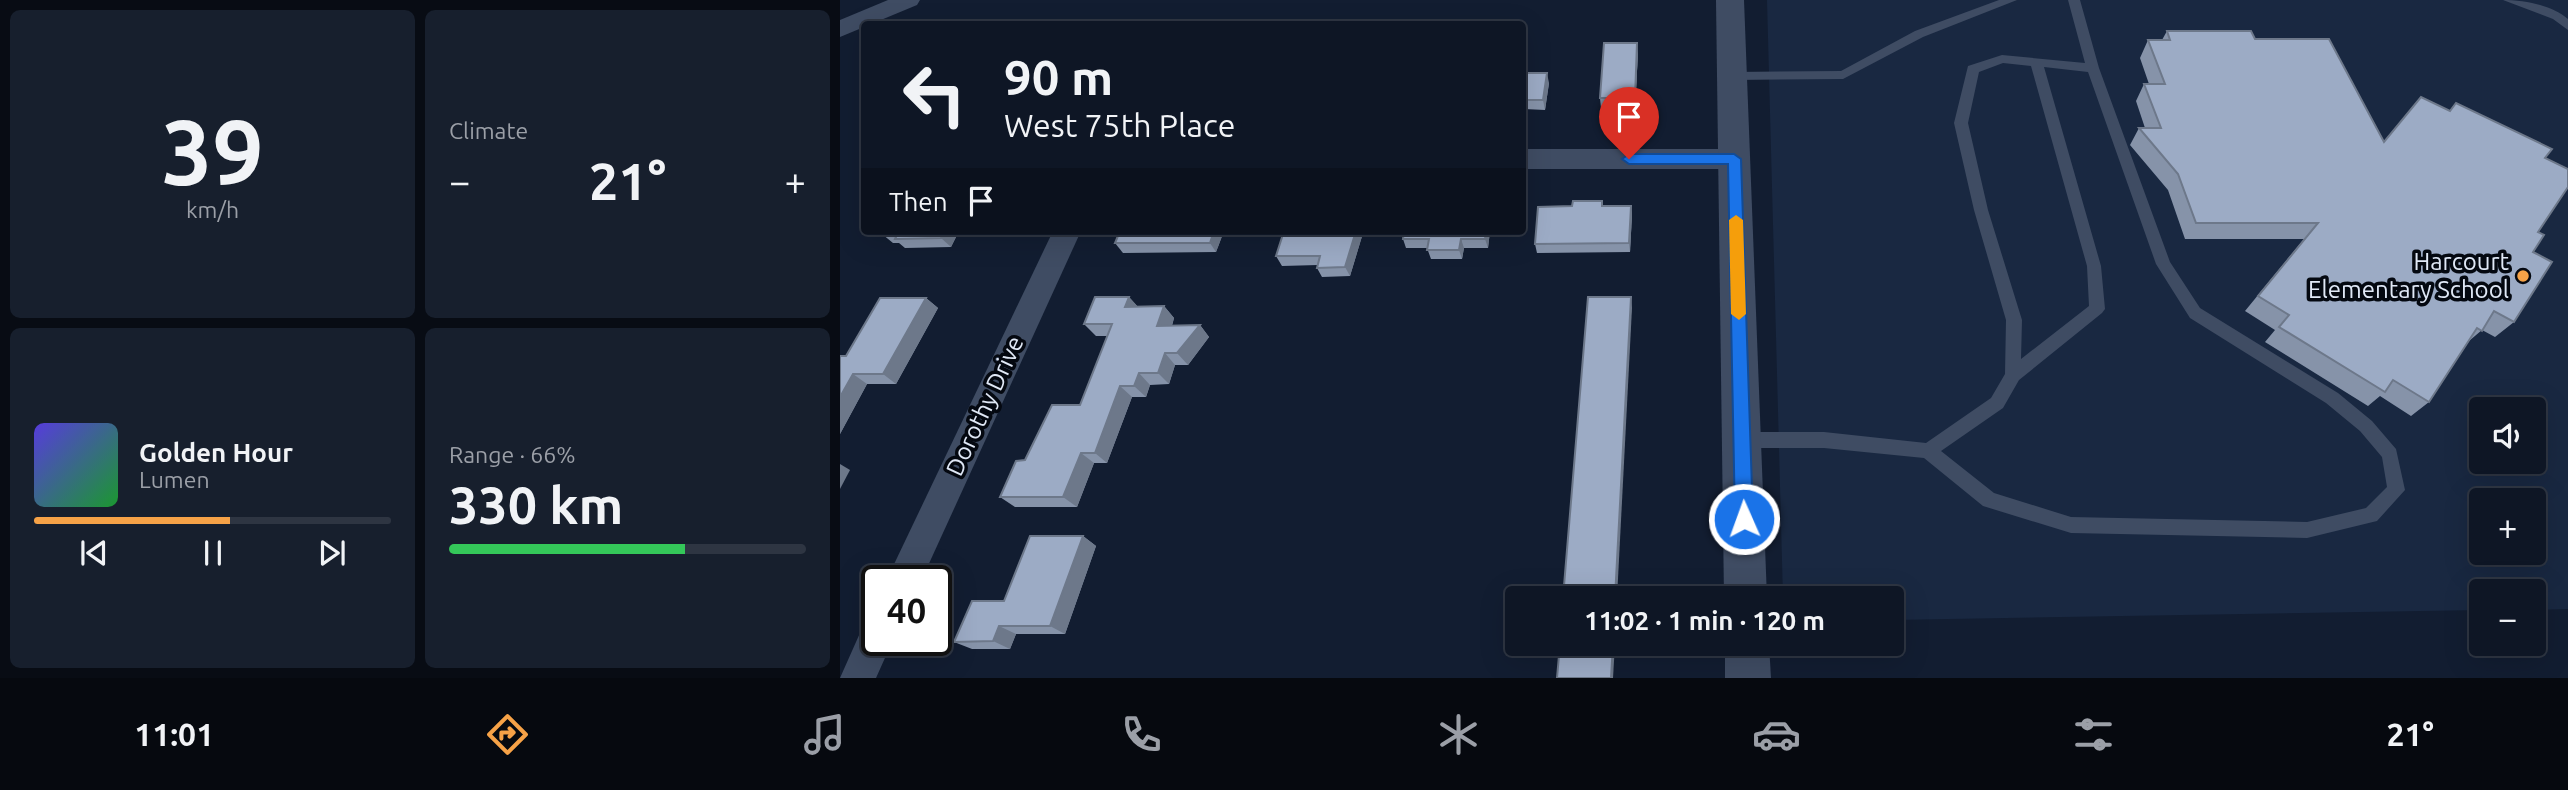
<!DOCTYPE html>
<meta charset="utf-8">
<style>
:root{--surface:#0e1625;--page:#171f2d;--text:#f1f3f6;--muted:#9b9fa7;--line:#2e3542;--accent:#f6a247}
body{margin:0;font-family:Ubuntu,sans-serif;background:var(--page);color:var(--text);height:100vh;display:flex;flex-direction:column;font-size:26px;white-space:nowrap}
*{box-sizing:border-box;margin:0}
p{font-size:23px;color:var(--muted)}
.icon{flex:none;width:38px;height:38px;fill:none;stroke:currentColor;stroke-width:2;stroke-linecap:round;stroke-linejoin:round}
.map{position:relative;flex:1;overflow:hidden}
.side{display:flex;flex-direction:column;gap:10px;padding:10px;background:#080c14;width:840px}
.side>*{flex:none}
.hud{position:absolute;left:21px;top:21px;width:665px;height:214px;border-radius:7px;box-shadow:0 7px 28px #0002,0 0 0 2px var(--line);background:#0e1625;color:var(--text);overflow:hidden}
.tools{position:absolute;left:1629px;top:397px;display:grid;gap:14px}
.tools a{display:grid;place-items:center;width:77px;height:77px;border-radius:7px;background:var(--surface);box-shadow:0 7px 28px #0002,0 0 0 2px var(--line);font-size:35px}
.speed{position:absolute;left:21px;top:565px;display:flex;gap:14px;font-size:35px;font-weight:700;text-align:center}
.speed>*{display:grid;place-content:center;width:91px;height:91px;border-radius:50%;background:var(--surface);box-shadow:0 7px 28px #0002,0 0 0 2px var(--line);line-height:1}
.speed .limit{border:4px solid #111;border-radius:10px;background:#fff;color:#111}
.pin{position:absolute;display:grid;place-items:center;width:60px;height:60px;color:#fff;margin:-72px -30px;border-radius:50% 50% 50% 0;rotate:-45deg;box-shadow:0 0 7px #0007}
.pin .icon{rotate:45deg}
.me{position:absolute;width:77px;margin:-38px;rotate:358deg;stroke-linejoin:round;filter:drop-shadow(0 0 5px #0008)}
.turn{display:flex;align-items:center;gap:24px;height:147px;padding:0 28px;font-size:32px}
.turn .icon{width:91px;height:91px;stroke-width:2.5}
.turn b{display:block;font-size:49px;line-height:60px}
.then{display:flex;align-items:center;height:66px;padding:0 28px;background:#0003;gap:14px;font-size:26px}
.big{font-size:52px;font-weight:700;line-height:1.1}
.side .tile{flex:1;display:flex;flex-direction:column;justify-content:center;gap:10px;min-width:0;padding:0 24px;border-radius:10px;background:var(--page)}
.side .dial{align-items:center;gap:0}
.dial b{font-size:91px;line-height:1}
.song{display:flex;align-items:center;gap:21px}
.cover{width:84px;height:84px;border-radius:10px;background:linear-gradient(135deg,hsl(250 70% 55%),hsl(130 70% 35%))}
.played{height:7px;border-radius:4px;background:linear-gradient(90deg,var(--accent) 55%,var(--line) 55%)}
.keys{display:flex;justify-content:space-around;direction:ltr}
.heat{display:flex;justify-content:space-between;align-items:center;font-size:38px;direction:ltr}
.charge{height:10px;border-radius:5px;background:linear-gradient(90deg,#34c759 66%,var(--line) 0)}
.side .tiles{flex:1;display:grid;gap:10px;grid-template-columns:repeat(2,1fr)}
.trip{position:absolute;left:665px;top:586px;width:399px;height:70px;border-radius:7px;background:var(--surface);box-shadow:0 7px 28px #0002,0 0 0 2px var(--line);font-weight:700;line-height:70px;text-align:center}
.tab-bar{display:flex;height:112px;justify-content:space-around;align-items:center;background:#06090f;color:var(--muted)}
.tab-bar .icon{width:49px;height:49px}
.tab-bar .selected{color:var(--accent)}
.tab-bar b{font-size:32px;color:var(--text)}
main{display:flex;flex:1;min-height:0}
.map>svg:first-child{display:block}
</style>
<main>
<section class="side">
<div class="tiles">
<div class="tile dial"><b>39</b><p>km/h</p></div>
<div class="tile"><p>Climate</p>
<div class="heat"><a>−</a><b class="big">21°</b><a>+</a></div>
</div>
<div class="tile">
<div class="song"><i class="cover"></i><div><b>Golden Hour</b><p>Lumen</p></div></div>
<div class="played"></div>
<div class="keys"><svg class="icon" aria-label="previous" viewBox="0 0 24 24"><path d="M18 5L8 12l10 7zM5 5v14"/></svg><svg class="icon" aria-label="pause" viewBox="0 0 24 24"><path d="M8 5v14M16 5v14"/></svg><svg class="icon" aria-label="next" viewBox="0 0 24 24"><path d="M6 5l10 7-10 7zM19 5v14"/></svg></div>
</div>
<div class="tile"><p>Range · 66%</p><b class="big">330 km</b><div class="charge"></div></div>
</div>
</section>
<div class="map">
<svg width="1728" height="678" viewBox="0 0 1728 678">
<rect width="100%" height="100%" fill="#121d31"/>
<!-- built -->
<path fill="#192841" fill-rule="evenodd" d="M 927,0 L 1728,0 L 1728,609 L 1694,610 L 1694,592 L 1642,592 L 1641,610 L 1052,620 L 1052,598 L 943,598 ZM 1642,410 L 1694,410 L 1694,462 L 1642,462 ZM 1642,500 L 1694,500 L 1694,553 L 1642,553 Z"/>
<g fill="none" stroke-linecap="round" stroke-linejoin="round">
<!-- service -->
<g fill="#3f4c63" fill-rule="evenodd">
<polygon points="1159,0 1177,0 1083,37 1003,79 892,80 886,76 892,72 1001,71 1075,31"/>
<path d="M 1228,0 L 1240,0 L 1259,68 L 1330,262 L 1360,308 L 1498,393 L 1532,421 L 1556,449 L 1565,490 L 1537,521 L 1467,538 L 1231,533 L 1143,506 L 1084,458 L 984,448 L 902,448 L 896,445 L 894,440 L 896,435 L 902,432 L 984,432 L 1086,443 L 1151,398 L 1165,374 L 1166,320 L 1134,210 L 1114,123 L 1128,66 L 1162,55 L 1245,63 ZM 1163,63 L 1191,66 L 1247,266 L 1249,306 L 1181,359 L 1182,320 L 1148,210 L 1128,123 L 1139,72 ZM 1204,67 L 1248,72 L 1316,264 L 1350,318 L 1486,403 L 1520,431 L 1542,457 L 1547,487 L 1526,508 L 1467,522 L 1231,517 L 1154,493 L 1101,451 L 1163,408 L 1179,380 L 1262,313 L 1265,309 L 1261,266 Z"/>
<path d="M 1663,0 C 1684,0 1712,5 1728,19 L 1728,30 L 1713,19 Z"/>
</g>
<!-- minor -->
<g fill="#3f4c63" fill-rule="evenodd">
<polygon points="48,0 80,0 77,5 0,37 0,20"/>
<polygon points="682,149 894,149 903,152 907,159 903,166 894,169 682,169"/>
<polygon points="213,231 241,231 81,581 46,581"/>
<polygon points="37,619 37,640 53,640 36,678 0,678 24,624"/>
</g>
<!-- tertiary -->
<g fill="#3f4c63" fill-rule="evenodd">
<polygon points="876,0 904,0 927,598 884,598"/>
<polygon points="885,644 929,644 931,678 885,678"/>
</g>
</g>
<!-- wall -->
<g fill="#8693a9">
<polygon points="1327,31 1415,39 1544,142 1610,110 1616,103 1705,158 1698,232 1674,322 1655,337 1642,330 1629,341 1589,402 1571,416 1540,396 1528,406 1425,342 1435,330 1405,311 1464,239 1345,239 1328,190 1290,145 1299,128 1305,128 1296,101 1304,84 1309,84 1300,58 1308,40 1322,40"/>
<polygon points="798,53 795,108 761,108 760,98"/>
<polygon points="682,73 709,83 705,110 682,109"/>
<polygon points="763,206 791,206 792,215 790,252 697,253 695,244"/>
<polygon points="44,231 119,231 111,247 65,248 59,243 53,243 42,234"/>
<polygon points="384,231 376,252 283,253 275,243"/>
<polygon points="650,231 648,248 624,248 622,259 591,259 587,248 566,248 563,239"/>
<polygon points="523,233 510,276 482,277 477,268 478,265 442,266 436,256"/>
<polygon points="289,297 297,306 324,306 334,318 332,326 360,325 369,337 348,365 335,365 329,384 310,385 306,397 292,397 267,463 254,463 237,507 175,507 160,497 185,460 240,405 268,336 256,336 244,324"/>
<polygon points="86,298 98,308 56,384 27,384 0,434 6,356"/>
<polygon points="243,536 256,546 225,634 176,634 170,649 132,649 114,642"/>
</g>
<!-- shaded-wall -->
<g fill="#6d788a">
<polygon points="797,43 798,53 795,108 795,98"/>
<polygon points="707,73 709,83 705,110 703,100"/>
<polygon points="791,206 792,215 790,252 789,243"/>
<polygon points="105,231 119,231 111,247 101,238"/>
<polygon points="374,231 384,231 376,252 370,243"/>
<polygon points="516,231 522,231 523,233 510,276 505,267"/>
<polygon points="646,231 650,231 648,248 645,239"/>
<polygon points="621,239 624,248 622,259 619,250"/>
<polygon points="289,297 300,309 285,307"/>
<polygon points="791,297 792,308 777,598 775,598"/>
<polygon points="86,298 98,308 56,384 43,374"/>
<polygon points="324,306 334,318 328,338 317,326"/>
<polygon points="360,325 369,337 348,365 337,353"/>
<polygon points="325,353 335,365 329,384 318,373"/>
<polygon points="299,373 310,385 306,397 294,386"/>
<polygon points="13,374 27,384 0,434 0,397"/>
<polygon points="280,386 292,397 267,463 255,453"/>
<polygon points="241,453 254,463 237,507 223,497"/>
<polygon points="0,464 10,470 0,489"/>
<polygon points="243,536 256,546 225,634 210,626"/>
<polygon points="159,626 176,634 170,649 153,641"/>
<polygon points="773,644 775,644 773,678 771,678"/>
</g>
<!-- building -->
<g fill="#9cabc5" stroke="#6d788a" stroke-width="2">
<polygon points="1327,31 1411,31 1415,39 1489,39 1544,142 1581,97 1610,111 1616,103 1712,149 1705,158 1728,169 1728,187 1698,232 1704,235 1693,252 1712,262 1674,322 1654,311 1642,331 1637,328 1589,402 1553,380 1545,392 1439,327 1449,315 1418,296 1478,223 1356,223 1338,174 1299,128 1321,128 1304,84 1325,84 1308,40 1330,40"/>
<polygon points="764,43 797,43 795,98 760,98"/>
<polygon points="682,73 707,73 703,100 682,100"/>
<polygon points="733,201 762,201 762,206 791,206 789,243 695,244 698,207 732,206"/>
<polygon points="44,231 105,231 101,238 55,239 58,233 42,234"/>
<polygon points="280,231 374,231 370,243 275,243"/>
<polygon points="444,231 516,231 505,267 477,268 480,256 436,256"/>
<polygon points="564,231 646,231 645,239 621,239 619,250 587,250 589,239 563,239"/>
<polygon points="255,297 289,297 285,307 324,306 317,326 360,325 337,353 325,353 318,373 299,373 294,386 280,386 255,453 241,453 223,497 160,497 176,461 185,460 212,405 240,405 272,324 244,324"/>
<polygon points="748,297 791,297 775,598 723,598"/>
<polygon points="40,298 86,298 43,374 13,374 0,397 0,356 6,356"/>
<polygon points="190,536 243,536 210,626 159,626 153,641 114,642 132,601 164,601"/>
<polygon points="720,644 773,644 771,678 717,678"/>
</g>
<!-- route -->
<polygon fill="#1a73e8" stroke="#114b97" stroke-width="2" points="789,154 894,154 901,159 913,519 910,525 904,528 898,525 895,519 888,164 789,164 782,159"/>
<!-- slow -->
<polygon fill="#f59e0b" points="896,215 903,220 906,314 899,320 891,314 889,220"/>
<!-- markers -->
<circle fill="#f6a247" stroke="#040810" stroke-width="2.5" cx="1683" cy="276" r="7"/>
<g text-anchor="middle" stroke-width="7" stroke-linejoin="round" paint-order="stroke">
<!-- poi labels -->
<g font-size="24" fill="#e0e8f6" stroke="#040810" text-anchor="end">
<text x="1669" y="270">Harcourt<tspan x="1669" dy="28">Elementary School</tspan></text>
</g>
<!-- street labels -->
<g font-size="24" fill="#e0e8f6" stroke="#040810">
<text transform="translate(145 406) rotate(-65)" y="8">Dorothy Drive</text>
</g>
</g>
</svg>
<div class="tools">
<a><svg class="icon" aria-label="sound" viewBox="0 0 24 24"><path d="M4 9h4l5-4v14l-5-4H4zM17 9q2 3 0 6"/></svg></a>
<a>+</a>
<a>−</a>
</div>
<div class="speed"><div class="limit">40</div></div>
<div class="pin" style="left:789px;top:159px;background:#d93025"><svg class="icon" aria-label="arrive" viewBox="0 0 24 24"><path d="M6 21V4h12l-3 4 3 4H6"/></svg></div>
<svg class="me" style="left:904px;top:519px" viewBox="-20 -20 40 40"><circle r="17" fill="#1a73e8" stroke="#fff" stroke-width="3"/><path d="M0-11L8 9 0 5-8 9z" fill="#fff"/></svg>
<div class="trip">11:02 · 1 min · 120 m</div>
<div class="hud">
<div class="turn"><svg class="icon" aria-label="left" viewBox="0 0 24 24"><path d="M17 20v-9H6M10 6l-5 5 5 5"/></svg><div><b>90 m</b>West 75th Place</div></div>
<div class="then">Then<svg class="icon" aria-label="arrive" viewBox="0 0 24 24"><path d="M6 21V4h12l-3 4 3 4H6"/></svg></div>
</div>
</div>
</main>
<nav class="tab-bar">
<b>11:01</b>
<svg class="icon selected" aria-label="directions" viewBox="0 0 24 24"><path d="M12 3l9 9-9 9-9-9zM9 14v-3h6M13 9l2 2-2 2"/></svg>
<svg class="icon" aria-label="music" viewBox="0 0 24 24"><path d="M9 18V5l10-2v13"/><circle cx="6" cy="18" r="3"/><circle cx="16" cy="16" r="3"/></svg>
<svg class="icon" aria-label="phone" viewBox="0 0 24 24"><path d="M5 4h4l2 5-3 2q2 4 5 5l2-3 5 2v4C11 20 4 13 5 4z"/></svg>
<svg class="icon" aria-label="climate" viewBox="0 0 24 24"><path d="M12 3v18M4 7l16 10M4 17L20 7"/></svg>
<svg class="icon" aria-label="car" viewBox="0 0 24 24"><path d="M5 17H2v-5l4-1 3-4h7l3 4 3 1v5h-3M9 17h6M6 11h13"/><circle cx="7" cy="17" r="2"/><circle cx="17" cy="17" r="2"/></svg>
<svg class="icon" aria-label="filters" viewBox="0 0 24 24"><path d="M4 7h16M4 17h16"/><circle cx="9" cy="7" r="2"/><circle cx="15" cy="17" r="2"/></svg>
<b>21°</b>
</nav>
